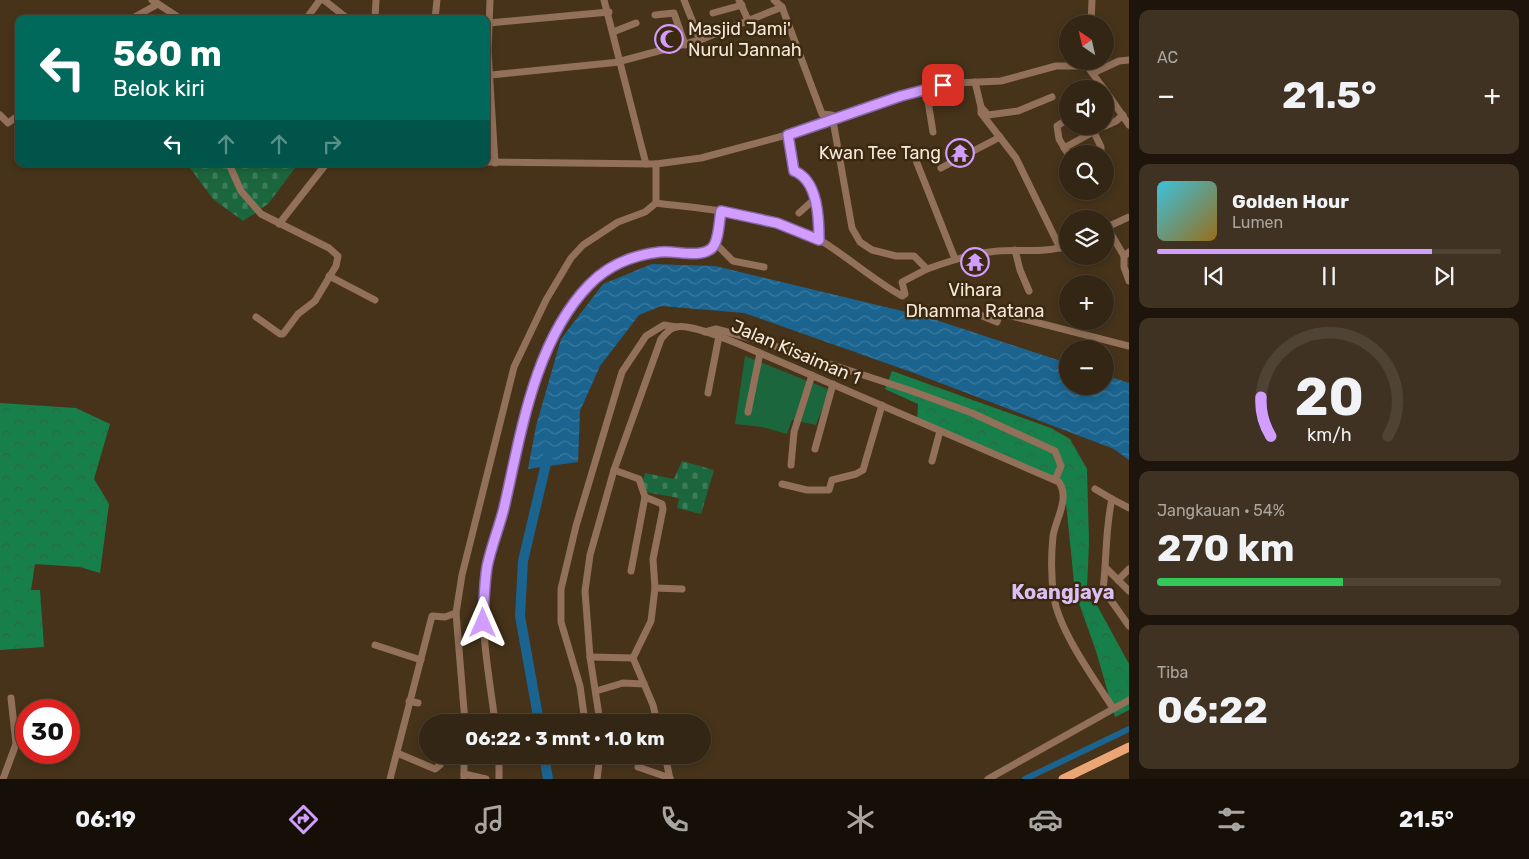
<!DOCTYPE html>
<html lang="id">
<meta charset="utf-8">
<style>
:root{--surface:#342614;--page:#3f3222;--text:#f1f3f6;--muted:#a9a5a0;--line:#4e4334;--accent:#d19dfe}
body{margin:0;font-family:Rubik,sans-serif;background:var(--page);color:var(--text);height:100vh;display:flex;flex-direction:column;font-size:19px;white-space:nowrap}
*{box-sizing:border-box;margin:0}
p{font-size:16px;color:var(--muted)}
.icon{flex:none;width:28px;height:28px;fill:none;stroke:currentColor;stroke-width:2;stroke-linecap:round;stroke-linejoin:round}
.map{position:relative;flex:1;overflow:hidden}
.drawer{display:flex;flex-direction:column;gap:10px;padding:10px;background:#1d150b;width:400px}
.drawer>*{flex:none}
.banner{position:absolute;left:15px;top:15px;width:475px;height:152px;border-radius:10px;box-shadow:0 2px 8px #0003,0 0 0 1px var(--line);background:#00695c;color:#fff;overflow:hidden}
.needle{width:32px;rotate:326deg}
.buttons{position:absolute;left:1059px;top:15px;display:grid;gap:10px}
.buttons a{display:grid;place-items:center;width:55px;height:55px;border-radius:50%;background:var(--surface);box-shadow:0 2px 8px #0003,0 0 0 1px var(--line);font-size:25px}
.speed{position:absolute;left:15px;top:699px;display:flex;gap:10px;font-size:25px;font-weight:700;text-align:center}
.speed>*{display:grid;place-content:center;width:65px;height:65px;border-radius:50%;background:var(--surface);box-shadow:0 2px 8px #0003,0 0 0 1px var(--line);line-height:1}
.speed .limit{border:8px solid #d22;background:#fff;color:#111}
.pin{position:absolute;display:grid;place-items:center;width:42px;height:42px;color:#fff;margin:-21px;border-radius:10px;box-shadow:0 2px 8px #0006}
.me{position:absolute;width:55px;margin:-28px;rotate:0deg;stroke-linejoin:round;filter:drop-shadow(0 0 4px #0008)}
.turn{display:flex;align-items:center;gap:18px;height:105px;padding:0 15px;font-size:22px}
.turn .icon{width:65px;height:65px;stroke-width:2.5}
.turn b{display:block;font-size:35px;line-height:42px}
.lanes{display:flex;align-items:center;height:48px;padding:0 15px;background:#0003;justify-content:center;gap:25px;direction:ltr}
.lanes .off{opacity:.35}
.big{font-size:38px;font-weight:700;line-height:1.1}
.drawer .card{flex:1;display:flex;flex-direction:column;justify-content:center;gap:8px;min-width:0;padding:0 18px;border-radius:10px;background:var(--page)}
.drawer .dial{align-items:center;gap:0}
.dial svg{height:130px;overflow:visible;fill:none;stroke:var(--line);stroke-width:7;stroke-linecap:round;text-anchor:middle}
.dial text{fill:var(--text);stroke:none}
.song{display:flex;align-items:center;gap:15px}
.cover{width:60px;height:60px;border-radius:8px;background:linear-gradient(135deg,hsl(190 70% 55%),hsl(40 70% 35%))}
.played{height:5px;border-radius:2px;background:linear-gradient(90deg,var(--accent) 80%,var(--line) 80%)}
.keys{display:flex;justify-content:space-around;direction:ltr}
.heat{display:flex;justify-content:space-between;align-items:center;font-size:28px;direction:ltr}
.charge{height:8px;border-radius:4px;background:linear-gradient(90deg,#34c759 54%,var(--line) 0)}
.trip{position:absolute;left:419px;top:714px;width:292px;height:50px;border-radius:25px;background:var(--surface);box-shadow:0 2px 8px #0003,0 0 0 1px var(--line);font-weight:700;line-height:50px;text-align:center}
.tab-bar{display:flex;height:80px;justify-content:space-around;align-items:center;background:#150f08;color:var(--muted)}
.tab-bar .icon{width:35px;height:35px}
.tab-bar .active{color:var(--accent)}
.tab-bar b{font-size:22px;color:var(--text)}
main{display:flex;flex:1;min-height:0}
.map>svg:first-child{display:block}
</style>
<main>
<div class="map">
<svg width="1129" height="779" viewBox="0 0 1129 779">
<defs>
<pattern id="forest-crowns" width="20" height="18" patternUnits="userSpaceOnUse" patternTransform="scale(1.25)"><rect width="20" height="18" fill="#17804a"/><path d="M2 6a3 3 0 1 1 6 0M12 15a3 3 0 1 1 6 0" fill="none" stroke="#2e6646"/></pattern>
<pattern id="cemetery-stones" width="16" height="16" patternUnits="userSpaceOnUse" patternTransform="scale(1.25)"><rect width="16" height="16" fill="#1b663d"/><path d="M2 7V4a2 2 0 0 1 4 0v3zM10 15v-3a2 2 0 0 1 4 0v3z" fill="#3d7c58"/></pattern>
<pattern id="water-waves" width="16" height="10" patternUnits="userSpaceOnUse" patternTransform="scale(1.25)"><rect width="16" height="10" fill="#1a648f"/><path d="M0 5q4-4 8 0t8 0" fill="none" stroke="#3c7a9e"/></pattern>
</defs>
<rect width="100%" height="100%" fill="#46331a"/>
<!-- green -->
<polygon fill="#1b663d" points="745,356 830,390 816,425 792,420 787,434 762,427 735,424"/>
<!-- forest -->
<g fill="url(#forest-crowns)">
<polygon points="892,371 1051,428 1070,439 1087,469 1089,543 1087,587 1129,664 1129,710 1115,717 1096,651 1075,592 1064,483 917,422 918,404 885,389"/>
<polygon points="0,403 76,408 110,424 94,479 109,504 100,573 80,567 35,564 31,590 40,590 44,647 0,650"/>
</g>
<!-- cemetery -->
<g fill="url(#cemetery-stones)">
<polygon points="187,164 298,164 268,204 243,221 213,199"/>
<polygon points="682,461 714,470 701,514 677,508 679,498 640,491 645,473 674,479"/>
</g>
<!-- water -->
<polygon fill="url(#water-waves)" points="652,264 715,266 927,317 1067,363 1068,386 1105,386 1105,375 1129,383 1129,460 1114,449 914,373 744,313 661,306 639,315 600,366 580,411 578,462 528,469 536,426 561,339 603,284"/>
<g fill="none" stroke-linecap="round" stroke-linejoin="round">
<!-- canal -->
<polyline stroke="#1a648f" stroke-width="6" points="1025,779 1129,729"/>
<!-- river -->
<g stroke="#1a648f" stroke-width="10">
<polyline points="539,722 520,616 523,561 548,455"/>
<polyline points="544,755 548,779"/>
</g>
<!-- minor -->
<g stroke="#927059" stroke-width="7">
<polyline points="152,0 181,19"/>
<polyline points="324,0 348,19"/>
<polyline points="490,0 488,51 495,163"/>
<polyline points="604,0 646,164"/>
<polyline points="739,0 748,20"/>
<path d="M 774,0 L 782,7 L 822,114 L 832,115 L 852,228 L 860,242 L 872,250 L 896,256 L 914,256 L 927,269 C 950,261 973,253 998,251 C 1021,249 1046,254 1068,245"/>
<polyline points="713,13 742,5"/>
<polyline points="655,15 674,13 685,45"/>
<polyline points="131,19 158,4"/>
<polyline points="306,19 320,0"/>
<polyline points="375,19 376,0"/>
<polyline points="435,19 437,0"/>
<polyline points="489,23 609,12"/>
<polyline points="1091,24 1092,0"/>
<polyline points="613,32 636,23"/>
<polyline points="700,40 782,7"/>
<polyline points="621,61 700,40 684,0"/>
<polyline points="1090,70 1104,89"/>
<polyline points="1093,73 1119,61 1129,60"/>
<polyline points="491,75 620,62"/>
<polyline points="975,82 981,107 988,115 1018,111 1052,97"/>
<polyline points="926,89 933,132"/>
<polyline points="1105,90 1129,125"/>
<polyline points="981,107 981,113 1016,158 1060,248"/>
<polyline points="0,115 8,123 19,115"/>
<polyline points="1068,119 1057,126 1059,139 1068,154"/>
<polyline points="1091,126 1101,147 1101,154"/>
<polyline points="1105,126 1116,121 1123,115"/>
<path d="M 788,135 L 794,171 C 818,180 819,218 819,240"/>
<polyline points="1064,148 1104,126"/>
<polyline points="915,158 955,259"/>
<polyline points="486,162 656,164 701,158 805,130 926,89 956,83 1001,81 1056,66 1087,66"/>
<polyline points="229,164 241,191 261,214 329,248 338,256 336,266 315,301 298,314 283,334 280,334 256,317"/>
<polyline points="941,168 1000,137"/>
<path d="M 656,203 C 709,210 773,213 820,240 C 848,257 873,280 902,296 L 905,294 L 902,282 L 927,269"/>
<polyline points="799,213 810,203 816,202"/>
<polyline points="279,224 326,164"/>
<polyline points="1107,227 1124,256"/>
<polyline points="1105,228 1129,217"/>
<polyline points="715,243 733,261 764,267"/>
<polyline points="1015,250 1020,270 1029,291"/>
<polyline points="1129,252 1124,256 1124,267 1129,281"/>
<polyline points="329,276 375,300"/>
<polyline points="980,315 997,322 1000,313 1129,346"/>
<polyline points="705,332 716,329 750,338 909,390 972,413 1055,451 1061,466 1055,480"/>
<polyline points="708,393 719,336"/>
<polyline points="748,412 760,353"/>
<polyline points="815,449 833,384"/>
<polyline points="932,461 940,431"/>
<polyline points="791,465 794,432 812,375"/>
<polyline points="614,470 639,479 645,497 662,504 663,509 653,559 655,588 651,621 633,658 653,705 657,722"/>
<polyline points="782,484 807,490 829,490 832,480 856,474 863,470 882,405"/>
<path d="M 1095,489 L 1112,499 C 1105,530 1107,558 1103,589 L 1129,626"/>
<polyline points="1112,499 1129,508"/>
<polyline points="1106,568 1118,580"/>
<polyline points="1129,569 1118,580 1129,591"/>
<polyline points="631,571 645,497"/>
<polyline points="655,588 682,589"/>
<polyline points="375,645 421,660"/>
<polyline points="590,657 633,658"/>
<polyline points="596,691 623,683 644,684"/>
<polyline points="409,701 418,703"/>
<polyline points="465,722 456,613 462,575 514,367 546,300 571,258 583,245 618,222 645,212 656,203 656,164"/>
<path d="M 495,722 C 490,681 481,637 484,595 C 486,565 496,538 503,510 C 510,484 513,458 519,432 C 523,417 530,401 535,386 C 552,339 571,289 618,264 C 644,250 674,252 703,253 L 715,243 L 721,211"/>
<polyline points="585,722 580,686 561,622 561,589 576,526 622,372 646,336 664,325 676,327"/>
<path d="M 600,722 L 590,657 L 585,591 L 590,555 L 614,470 L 661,339 C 666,334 669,328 676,327 C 693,323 743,346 760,353 L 1059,482 C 1070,499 1056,518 1053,536 C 1051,556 1051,578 1054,598 C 1060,632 1094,679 1113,708"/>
<polyline points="397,753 435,769 440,765 442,758"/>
<polyline points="588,755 592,760 600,759"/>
<polyline points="665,755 670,779"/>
<polyline points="638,767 670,778"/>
<polyline points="464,774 486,779"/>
<polyline points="3,779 16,744 11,698"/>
<polyline points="390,779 432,616 445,617 456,613"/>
<polyline points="464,779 464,755"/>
<polyline points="499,779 499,755"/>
<polyline points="597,779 600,755"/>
<polyline points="988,779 1129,700"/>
</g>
<!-- major -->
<polyline stroke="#eca676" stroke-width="9" points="1063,779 1129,747"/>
</g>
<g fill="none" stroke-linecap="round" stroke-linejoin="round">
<defs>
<path id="route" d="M 483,623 C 484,604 484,586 487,567 C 491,547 499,528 504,508 C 521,434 534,342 589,285 C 608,265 634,255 660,252 C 675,250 700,259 712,248 C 719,241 719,221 721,211 L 777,223 L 819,240 C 819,218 818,180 794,171 L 788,135 L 901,96 L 943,85"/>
</defs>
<!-- route casing -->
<use href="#route" stroke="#8866a5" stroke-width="12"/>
<!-- route -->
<use href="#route" stroke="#d19dfe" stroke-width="9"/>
</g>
<!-- icons -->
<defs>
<symbol id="mosque-ring" viewBox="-11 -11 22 22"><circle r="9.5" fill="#3b2910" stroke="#d19dfe" stroke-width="1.5"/><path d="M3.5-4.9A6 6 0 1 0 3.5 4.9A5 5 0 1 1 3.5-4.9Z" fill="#d19dfe"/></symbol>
<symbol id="temple-ring" viewBox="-11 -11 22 22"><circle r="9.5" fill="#3b2910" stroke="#d19dfe" stroke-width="1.5"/><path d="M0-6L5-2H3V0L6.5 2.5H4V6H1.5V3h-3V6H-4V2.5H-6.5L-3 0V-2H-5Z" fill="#d19dfe"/></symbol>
</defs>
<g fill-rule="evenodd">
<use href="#mosque-ring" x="653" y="23" width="32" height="32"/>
<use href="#temple-ring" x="944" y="137" width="32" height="32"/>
<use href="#temple-ring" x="959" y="246" width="32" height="32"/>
</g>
<g text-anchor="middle" stroke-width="5" stroke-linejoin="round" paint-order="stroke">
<!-- poi labels -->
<g font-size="18" fill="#f5e8da" stroke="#3b2910" text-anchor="start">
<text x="688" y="35">Masjid Jami'<tspan x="688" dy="21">Nurul Jannah</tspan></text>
<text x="941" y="159" text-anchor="end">Kwan Tee Tang</text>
<text x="975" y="296" text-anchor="middle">Vihara<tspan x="975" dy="21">Dhamma Ratana</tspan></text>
</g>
<!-- street labels -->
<g font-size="18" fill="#f5e8da" stroke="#3b2910">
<text transform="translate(796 352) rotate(23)" y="6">Jalan Kisaiman 1</text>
</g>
<!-- quarter labels -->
<g font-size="20" font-weight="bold" fill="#dbbff5" stroke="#3b2910">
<text x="1063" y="599">Koangjaya</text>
</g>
</g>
</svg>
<div class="buttons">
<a><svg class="needle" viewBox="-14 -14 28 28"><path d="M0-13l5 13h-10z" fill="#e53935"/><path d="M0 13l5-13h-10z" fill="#a9a5a0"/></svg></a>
<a><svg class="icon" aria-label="sound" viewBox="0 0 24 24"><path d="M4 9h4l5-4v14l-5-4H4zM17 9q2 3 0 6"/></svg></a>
<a><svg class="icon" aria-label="search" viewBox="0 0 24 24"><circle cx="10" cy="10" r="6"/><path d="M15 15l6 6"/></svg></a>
<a><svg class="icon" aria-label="layers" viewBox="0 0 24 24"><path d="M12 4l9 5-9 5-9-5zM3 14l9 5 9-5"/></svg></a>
<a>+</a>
<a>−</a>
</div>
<div class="speed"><div class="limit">30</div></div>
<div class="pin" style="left:943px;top:85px;background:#d93025"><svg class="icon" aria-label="arrive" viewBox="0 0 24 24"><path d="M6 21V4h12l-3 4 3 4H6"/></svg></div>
<svg class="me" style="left:483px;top:623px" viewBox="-20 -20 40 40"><path d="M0-17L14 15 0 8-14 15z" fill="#d19dfe" stroke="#fff" stroke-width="4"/></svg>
<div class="trip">06:22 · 3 mnt · 1.0 km</div>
<div class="banner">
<div class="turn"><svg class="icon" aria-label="left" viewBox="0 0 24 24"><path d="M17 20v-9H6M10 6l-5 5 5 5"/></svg><div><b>560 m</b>Belok kiri</div></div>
<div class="lanes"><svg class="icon" aria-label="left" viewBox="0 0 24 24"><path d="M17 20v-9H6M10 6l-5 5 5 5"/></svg><svg class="icon off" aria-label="ahead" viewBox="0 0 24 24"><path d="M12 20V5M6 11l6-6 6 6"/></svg><svg class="icon off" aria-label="ahead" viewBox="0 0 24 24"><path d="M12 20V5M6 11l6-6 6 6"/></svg><svg class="icon off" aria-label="right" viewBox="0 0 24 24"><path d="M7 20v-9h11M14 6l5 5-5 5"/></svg></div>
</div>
</div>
<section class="drawer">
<div class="card"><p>AC</p>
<div class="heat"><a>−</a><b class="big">21.5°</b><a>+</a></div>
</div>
<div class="card">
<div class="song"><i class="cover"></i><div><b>Golden Hour</b><p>Lumen</p></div></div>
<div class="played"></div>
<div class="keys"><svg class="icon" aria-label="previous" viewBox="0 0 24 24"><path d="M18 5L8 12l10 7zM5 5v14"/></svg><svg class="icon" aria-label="pause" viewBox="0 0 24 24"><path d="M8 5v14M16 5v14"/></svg><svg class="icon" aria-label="next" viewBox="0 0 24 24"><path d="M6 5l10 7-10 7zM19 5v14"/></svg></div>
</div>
<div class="card dial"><svg viewBox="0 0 100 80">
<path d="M14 69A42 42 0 1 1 86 69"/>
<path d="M14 69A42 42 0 0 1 8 45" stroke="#d19dfe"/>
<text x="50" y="56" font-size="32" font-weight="700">20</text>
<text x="50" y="72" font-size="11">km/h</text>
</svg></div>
<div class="card"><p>Jangkauan · 54%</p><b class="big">270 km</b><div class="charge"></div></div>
<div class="card"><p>Tiba</p><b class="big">06:22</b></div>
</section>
</main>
<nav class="tab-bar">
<b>06:19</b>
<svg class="icon active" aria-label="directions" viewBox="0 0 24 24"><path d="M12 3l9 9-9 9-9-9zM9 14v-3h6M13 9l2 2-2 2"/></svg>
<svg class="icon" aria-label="music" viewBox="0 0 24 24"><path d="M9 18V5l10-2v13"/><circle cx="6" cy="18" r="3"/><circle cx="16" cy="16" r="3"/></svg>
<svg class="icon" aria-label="phone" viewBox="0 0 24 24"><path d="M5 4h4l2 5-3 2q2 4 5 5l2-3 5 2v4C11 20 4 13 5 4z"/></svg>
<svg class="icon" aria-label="climate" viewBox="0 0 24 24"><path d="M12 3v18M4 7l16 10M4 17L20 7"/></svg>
<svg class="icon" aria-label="car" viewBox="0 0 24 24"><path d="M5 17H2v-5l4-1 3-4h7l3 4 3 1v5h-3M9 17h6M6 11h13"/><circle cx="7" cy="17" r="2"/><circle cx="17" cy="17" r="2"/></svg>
<svg class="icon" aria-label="filters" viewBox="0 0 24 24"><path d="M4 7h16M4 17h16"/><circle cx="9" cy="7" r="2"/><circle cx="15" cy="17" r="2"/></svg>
<b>21.5°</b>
</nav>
